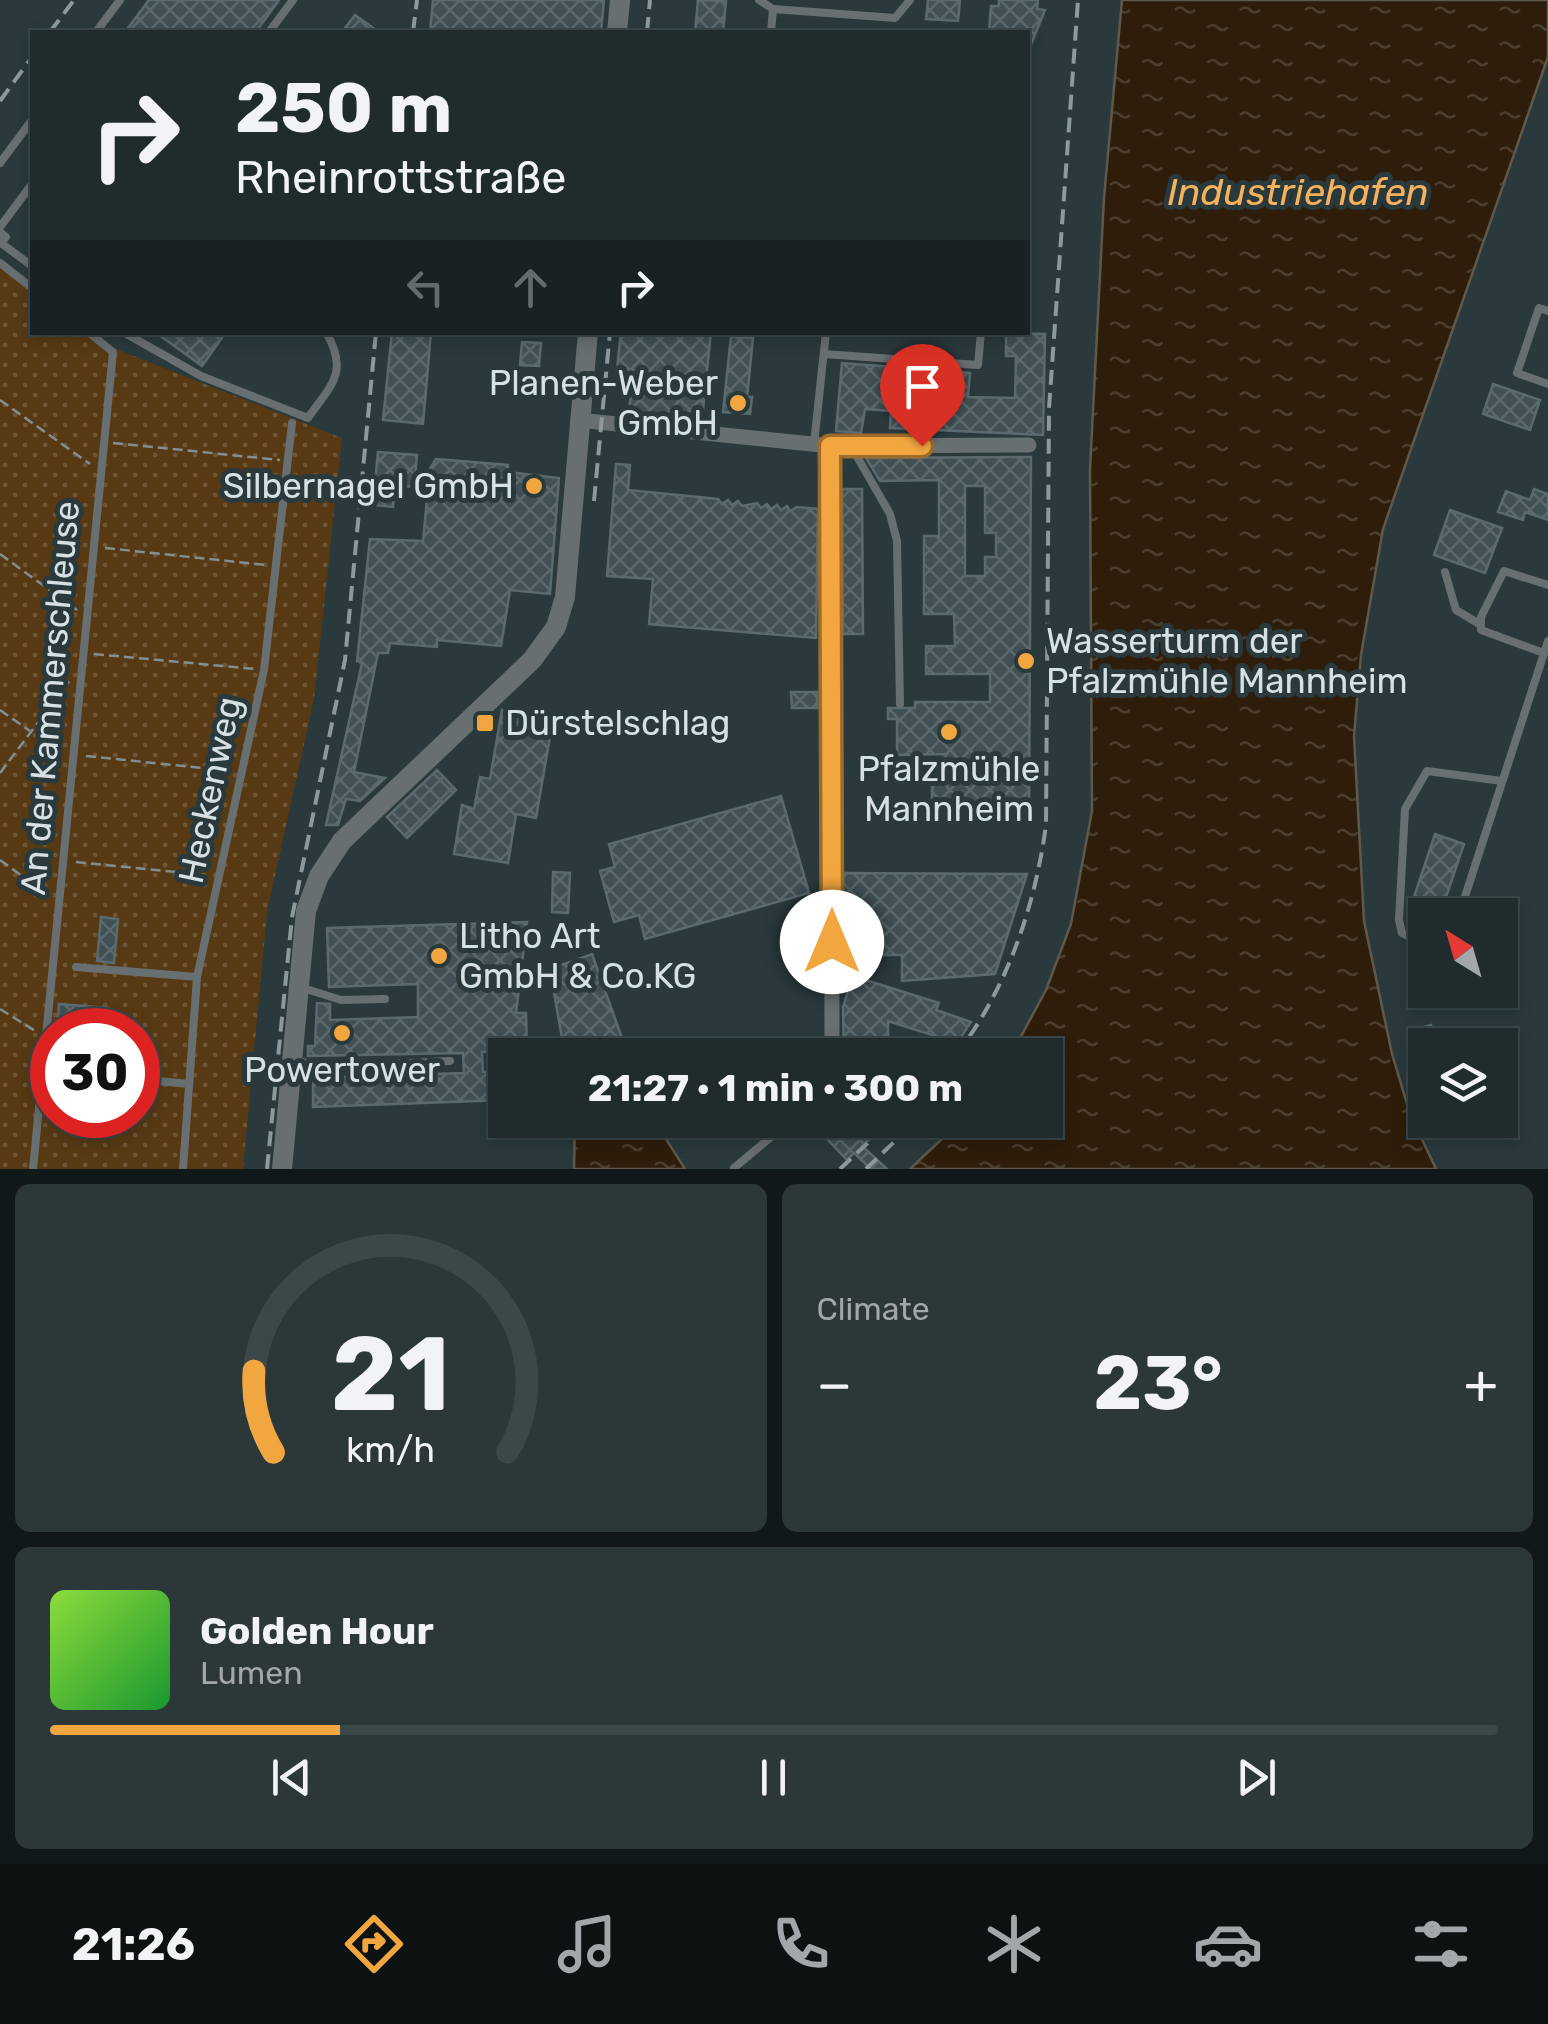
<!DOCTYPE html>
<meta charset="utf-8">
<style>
:root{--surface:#1f2b2d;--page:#2c3739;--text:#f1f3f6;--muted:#a1a7aa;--line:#3c4749;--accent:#f1a640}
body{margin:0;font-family:Rubik,sans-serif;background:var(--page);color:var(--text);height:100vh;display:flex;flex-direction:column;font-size:38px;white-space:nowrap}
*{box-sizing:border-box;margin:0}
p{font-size:32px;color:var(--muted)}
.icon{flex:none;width:55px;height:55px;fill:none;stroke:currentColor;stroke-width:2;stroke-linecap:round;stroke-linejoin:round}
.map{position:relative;height:1169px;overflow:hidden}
.panel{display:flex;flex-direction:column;gap:15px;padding:15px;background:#111819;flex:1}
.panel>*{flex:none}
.top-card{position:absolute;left:30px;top:30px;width:1000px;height:305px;border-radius:0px;box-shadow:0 5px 15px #0003,0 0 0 2px var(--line);background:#1f2b2d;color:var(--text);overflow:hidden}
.needle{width:65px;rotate:323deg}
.controls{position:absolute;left:1408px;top:898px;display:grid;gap:20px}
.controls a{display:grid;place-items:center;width:110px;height:110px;border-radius:0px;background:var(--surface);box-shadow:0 5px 15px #0003,0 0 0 2px var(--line);font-size:50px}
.speed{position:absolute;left:30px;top:1008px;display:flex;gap:20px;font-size:50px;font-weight:700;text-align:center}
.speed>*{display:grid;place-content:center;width:130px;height:130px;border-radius:50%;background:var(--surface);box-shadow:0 5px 15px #0003,0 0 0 2px var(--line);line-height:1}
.speed .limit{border:15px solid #d22;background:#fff;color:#111}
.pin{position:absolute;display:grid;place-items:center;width:85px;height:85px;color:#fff;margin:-102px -42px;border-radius:50% 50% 50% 0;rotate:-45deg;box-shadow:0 0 10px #0007}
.pin .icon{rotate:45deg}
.me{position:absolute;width:110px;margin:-55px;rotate:0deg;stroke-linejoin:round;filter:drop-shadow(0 0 8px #0008)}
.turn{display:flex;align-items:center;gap:35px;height:210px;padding:0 40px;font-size:45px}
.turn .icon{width:130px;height:130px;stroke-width:2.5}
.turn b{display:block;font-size:70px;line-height:85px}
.lanes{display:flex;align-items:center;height:95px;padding:0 40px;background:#0003;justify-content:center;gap:50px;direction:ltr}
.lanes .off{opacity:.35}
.big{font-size:75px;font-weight:700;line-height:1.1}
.panel .widget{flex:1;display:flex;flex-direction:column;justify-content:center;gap:15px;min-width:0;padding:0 35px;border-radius:15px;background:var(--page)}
.panel .dial{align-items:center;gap:0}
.dial svg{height:260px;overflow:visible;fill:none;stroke:var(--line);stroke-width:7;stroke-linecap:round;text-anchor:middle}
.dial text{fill:var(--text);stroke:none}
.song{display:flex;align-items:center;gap:30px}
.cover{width:120px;height:120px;border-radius:15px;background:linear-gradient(135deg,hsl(90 70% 55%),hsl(130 70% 35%))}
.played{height:10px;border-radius:5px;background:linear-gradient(90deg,var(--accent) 20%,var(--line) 20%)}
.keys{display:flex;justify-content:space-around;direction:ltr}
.heat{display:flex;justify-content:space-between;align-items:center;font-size:55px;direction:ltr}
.panel .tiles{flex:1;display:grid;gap:15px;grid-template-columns:1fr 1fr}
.widget:last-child{grid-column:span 2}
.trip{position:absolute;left:488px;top:1038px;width:575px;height:100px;border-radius:0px;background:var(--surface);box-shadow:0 5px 15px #0003,0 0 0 2px var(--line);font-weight:700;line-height:100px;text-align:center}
.menu{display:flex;height:160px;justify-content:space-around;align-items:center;background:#0c1112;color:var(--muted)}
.menu .icon{width:70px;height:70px}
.menu .selected{color:var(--accent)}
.menu b{font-size:45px;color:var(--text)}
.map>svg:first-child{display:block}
</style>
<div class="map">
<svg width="1548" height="1169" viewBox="0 0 1548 1169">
<defs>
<pattern id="park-dots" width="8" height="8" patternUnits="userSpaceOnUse" patternTransform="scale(2.5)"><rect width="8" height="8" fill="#573a14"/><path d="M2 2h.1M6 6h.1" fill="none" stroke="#6e5636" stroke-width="1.8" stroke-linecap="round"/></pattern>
<pattern id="water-ripples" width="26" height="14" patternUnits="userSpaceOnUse" patternTransform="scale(2.5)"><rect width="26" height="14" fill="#2d1d0a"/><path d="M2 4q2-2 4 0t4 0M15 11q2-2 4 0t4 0" fill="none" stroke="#4b3e2e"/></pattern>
<pattern id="building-cross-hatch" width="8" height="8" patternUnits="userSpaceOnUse" patternTransform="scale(2.5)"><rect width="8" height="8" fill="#405054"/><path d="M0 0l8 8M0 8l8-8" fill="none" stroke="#5b696c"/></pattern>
</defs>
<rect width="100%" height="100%" fill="#29393c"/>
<!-- park -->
<path fill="url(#park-dots)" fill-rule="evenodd" d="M 0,263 L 32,285 L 32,332 L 94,333 L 116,349 L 342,438 L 314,699 L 267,912 L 243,1169 L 0,1169 ZM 52,1030 L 138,1030 L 138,1115 L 52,1115 Z"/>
<!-- water -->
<g fill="url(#water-ripples)" stroke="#60584b" stroke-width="2.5">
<polygon points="1122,0 1548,0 1548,57 1383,529 1361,655 1354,736 1364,921 1392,1054 1410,1114 1436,1169 910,1169 962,1120 1045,1120 1045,1055 1011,1055 1046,990 1071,924 1092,811 1090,469 1104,198"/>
<polygon points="575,1120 654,1120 685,1169 574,1169"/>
</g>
<!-- building -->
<g fill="url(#building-cross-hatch)" stroke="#5a6b6f" stroke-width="2.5" fill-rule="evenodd">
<polygon points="149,0 279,0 256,32 125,32"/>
<polygon points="433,0 604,0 601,32 430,32"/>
<polygon points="698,0 726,1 723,32 695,32"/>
<polygon points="928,0 960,0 958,21 926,19"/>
<polygon points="999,0 1038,0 1037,9 1045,10 1028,52 1028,32 989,32 991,6 999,6"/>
<polygon points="355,15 379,32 342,32"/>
<polygon points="155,332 226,332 202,366"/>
<polygon points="392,332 431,332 423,424 383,420"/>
<polygon points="621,332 711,332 702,420 629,413 633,370 617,369"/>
<polygon points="1006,333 1045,334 1043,435 890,428 891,411 865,409 861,433 836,431 842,363 970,373 968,397 1015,398 1016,356 1006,356"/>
<polygon points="731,336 753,338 747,397 752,397 750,414 723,412"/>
<polygon points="522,342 541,343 539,366 520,365"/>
<polygon points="1493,384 1540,400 1530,430 1483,414"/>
<polygon points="378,452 417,455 414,487 395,485 393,507 373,505"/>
<path d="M 1031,457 L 1029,808 L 1022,815 L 939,815 L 932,808 L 932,773 L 947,754 L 897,755 L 897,719 L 888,719 L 888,708 L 915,708 L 915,702 L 990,702 L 990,674 L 926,674 L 926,646 L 955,646 L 954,614 L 924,614 L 924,536 L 939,536 L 939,480 L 880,481 L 866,458 ZM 965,486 L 985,486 L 985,533 L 996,533 L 996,557 L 985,557 L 985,576 L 965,576 Z"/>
<polygon points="436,459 508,465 508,472 559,478 550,594 510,590 501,646 437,640 437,647 390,643 388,653 378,653 354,772 385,778 360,801 346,799 338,825 326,825 362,663 357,661 370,539 423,541 428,488 418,487"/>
<polygon points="616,464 630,465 628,490 718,499 722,504 728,500 732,505 738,501 742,506 757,503 761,508 767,504 771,509 777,505 781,510 787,506 790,511 797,507 818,509 816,638 649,624 653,579 607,576"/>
<polygon points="842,489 862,489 863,634 843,634"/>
<polygon points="1534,489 1548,494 1548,520 1525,512 1523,520 1498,512 1506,491 1530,500"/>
<polygon points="1450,510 1502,528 1485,573 1434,555"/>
<polygon points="791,692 817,692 817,708 792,708"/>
<polygon points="502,710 553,719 536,818 516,814 508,863 454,854 462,805 474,809 480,777 490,779"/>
<polygon points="437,770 456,790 407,838 387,817"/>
<polygon points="781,796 809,893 645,939 639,915 614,922 600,871 615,867 609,844"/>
<polygon points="1435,834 1464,844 1440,915 1423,915 1419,925 1408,921 1410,909"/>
<polygon points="553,872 570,873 568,913 552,912"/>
<polygon points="843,873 1027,874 995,974 902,981 902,955 843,955"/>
<polygon points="101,917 118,919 114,963 97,961"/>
<polygon points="527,922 516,1013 526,1013 527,1050 482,1052 483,1072 505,1071 505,1100 313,1107 313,1078 464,1073 463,1053 308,1056 308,1046 315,1046 317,1003 330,1004 330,1020 418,1017 418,984 329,987 327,928"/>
<rect x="788" y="934" width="31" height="22"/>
<polygon points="592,954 628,1055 565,1055 551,976 556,974 553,968"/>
<polygon points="853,976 939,1003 936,1010 971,1022 957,1043 888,1021 888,1052 844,1055 843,1007"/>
<polygon points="1437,990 1498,990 1499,997 1464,1001"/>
<polygon points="59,1004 108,1008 107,1025 79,1024 79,1030 57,1030"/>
<polygon points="1431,1025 1435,1045 1417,1045 1413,1030"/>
<polygon points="809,1120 889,1120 862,1146 887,1169 871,1169 854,1153 847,1160"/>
</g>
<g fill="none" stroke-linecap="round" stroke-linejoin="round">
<!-- path -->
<g stroke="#828f92" stroke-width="2.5" stroke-dasharray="10 5" stroke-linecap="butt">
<polyline points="0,400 90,464"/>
<polyline points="113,443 280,460"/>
<polyline points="105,548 266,565"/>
<polyline points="0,554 77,610"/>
<polyline points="94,654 255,669"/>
<polyline points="0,710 30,731"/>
<polyline points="86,756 232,771"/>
<polyline points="0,773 71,679"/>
<polyline points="0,860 47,894"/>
<polyline points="76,862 207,875"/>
<polyline points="0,1009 37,1032"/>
</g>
<!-- service -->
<g stroke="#686f71" stroke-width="8">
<polyline points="759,0 773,9 895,18 910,0"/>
<polyline points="96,32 120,0"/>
<polyline points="269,32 293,0"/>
<polyline points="771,32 773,9"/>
<polyline points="0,163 32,120"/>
<polyline points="0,227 32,184"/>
<polyline points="0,232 6,237 1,243 32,266"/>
<polyline points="0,263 32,288"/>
<polyline points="1548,311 1539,308 1517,373 1548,384"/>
<path d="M 123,332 L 201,376 L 308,418 C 332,384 349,372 326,332"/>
<polyline points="824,354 978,365 981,332"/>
<polyline points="814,444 826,332"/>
<polyline points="851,446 890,514 897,541 900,704"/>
<polyline points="1445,572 1456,610 1481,625"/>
<polyline points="1544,653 1481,630 1481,617 1504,571 1548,585"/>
<polyline points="1459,915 1548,641"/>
<polyline points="1425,945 1402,933 1399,920 1405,809 1427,771 1502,781"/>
<polyline points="76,967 197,977"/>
<polyline points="303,988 341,1000 385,999"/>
<polyline points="297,1061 325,1067 450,1061"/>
<polyline points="138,1079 189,1084"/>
<polyline points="734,1168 791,1120"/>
<polyline points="33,1169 113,352 88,332"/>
<polyline points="183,1169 197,977 264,670 292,423"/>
</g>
<!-- minor -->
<g stroke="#686f71" stroke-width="15">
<polyline points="578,420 831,446 1029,445"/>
<polyline points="831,446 832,1055"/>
</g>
<!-- tertiary -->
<g stroke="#686f71" stroke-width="20">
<polyline points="617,32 620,0"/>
<polyline points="282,1169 306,911 319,876 342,841 532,660 556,627 565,597 588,332"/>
</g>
<!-- rail -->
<g stroke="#8d999c" stroke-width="4" stroke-dasharray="15 8" stroke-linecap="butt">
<polyline points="50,32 74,0"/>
<polyline points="413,32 417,0"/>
<polyline points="647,32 650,0"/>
<polyline points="0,101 32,57"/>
<polyline points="594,501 610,332"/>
<path d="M 956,1055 C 1007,989 1035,907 1046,825 L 1049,408 L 1078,0"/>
<polyline points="267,1169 292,917 345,660 376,332"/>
<polyline points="840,1169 892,1120"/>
<polyline points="866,1169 917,1120"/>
</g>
</g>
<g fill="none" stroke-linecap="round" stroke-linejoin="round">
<defs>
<polyline id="route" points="832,942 830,446 922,446"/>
</defs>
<!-- route casing -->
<use href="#route" stroke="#9d6c2a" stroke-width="25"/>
<!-- route -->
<use href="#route" stroke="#f1a640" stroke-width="18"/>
</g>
<!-- markers -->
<g fill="#f1a640" stroke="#29393c" stroke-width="4">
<circle cx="738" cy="403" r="10"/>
<circle cx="534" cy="486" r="10"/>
<circle cx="1026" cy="661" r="10"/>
<rect x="475" y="713" width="20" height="20" rx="5"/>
<circle cx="949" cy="732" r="10"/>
<circle cx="439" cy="956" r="10"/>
<circle cx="342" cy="1033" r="10"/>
</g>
<g text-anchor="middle" stroke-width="10" stroke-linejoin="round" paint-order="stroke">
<!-- poi labels -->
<g font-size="35" fill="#d7e1e3" stroke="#29393c" text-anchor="start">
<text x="718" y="395" text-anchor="end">Planen-Weber<tspan x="718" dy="40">GmbH</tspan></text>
<text x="514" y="498" text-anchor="end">Silbernagel GmbH</text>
<text x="1046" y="653">Wasserturm der<tspan x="1046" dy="40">Pfalzmühle Mannheim</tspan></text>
<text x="505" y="735">Dürstelschlag</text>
<text x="949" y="781" text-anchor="middle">Pfalzmühle<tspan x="949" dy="40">Mannheim</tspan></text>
<text x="459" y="948">Litho Art<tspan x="459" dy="40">GmbH &amp; Co.KG</tspan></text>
<text x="342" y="1082" text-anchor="middle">Powertower</text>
</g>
<!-- street labels -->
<g font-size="35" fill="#d7e1e3" stroke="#29393c">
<text transform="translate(50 698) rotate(-85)" y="12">An der Kammerschleuse</text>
<text transform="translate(210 790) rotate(-78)" y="12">Heckenweg</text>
</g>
<!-- water labels -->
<g font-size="38" font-style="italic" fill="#f5b15c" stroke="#29393c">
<text x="1298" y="205">Industriehafen</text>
</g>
</g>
</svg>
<div class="controls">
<a><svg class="needle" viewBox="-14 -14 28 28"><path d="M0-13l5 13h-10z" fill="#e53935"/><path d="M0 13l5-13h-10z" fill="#a1a7aa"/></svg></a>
<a><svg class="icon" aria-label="layers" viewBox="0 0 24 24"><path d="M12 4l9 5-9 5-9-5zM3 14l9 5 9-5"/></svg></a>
</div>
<div class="speed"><div class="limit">30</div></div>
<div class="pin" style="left:922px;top:446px;background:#d93025"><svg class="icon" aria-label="arrive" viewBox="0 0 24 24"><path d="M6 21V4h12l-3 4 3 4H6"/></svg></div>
<svg class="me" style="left:832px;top:942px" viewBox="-20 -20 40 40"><circle r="19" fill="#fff"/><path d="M0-13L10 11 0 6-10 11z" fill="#f1a640"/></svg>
<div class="trip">21:27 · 1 min · 300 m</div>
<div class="top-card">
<div class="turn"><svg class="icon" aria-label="right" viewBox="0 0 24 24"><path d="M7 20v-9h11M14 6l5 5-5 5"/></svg><div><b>250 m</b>Rheinrottstraße</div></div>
<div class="lanes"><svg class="icon off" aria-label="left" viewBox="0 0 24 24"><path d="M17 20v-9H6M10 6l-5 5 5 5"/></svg><svg class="icon off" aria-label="ahead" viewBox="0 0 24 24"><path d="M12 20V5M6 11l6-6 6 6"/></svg><svg class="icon" aria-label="right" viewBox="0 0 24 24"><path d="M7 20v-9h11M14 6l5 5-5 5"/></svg></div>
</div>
</div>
<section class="panel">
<div class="tiles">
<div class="widget dial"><svg viewBox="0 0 100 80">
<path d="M14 69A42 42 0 1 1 86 69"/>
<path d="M14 69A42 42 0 0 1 8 44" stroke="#f1a640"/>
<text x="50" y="56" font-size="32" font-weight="700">21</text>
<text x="50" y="72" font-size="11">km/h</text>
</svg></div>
<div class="widget"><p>Climate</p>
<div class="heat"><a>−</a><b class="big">23°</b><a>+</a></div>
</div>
<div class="widget">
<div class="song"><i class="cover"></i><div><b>Golden Hour</b><p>Lumen</p></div></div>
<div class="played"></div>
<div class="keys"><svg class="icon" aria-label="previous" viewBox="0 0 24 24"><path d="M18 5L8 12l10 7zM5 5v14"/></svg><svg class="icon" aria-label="pause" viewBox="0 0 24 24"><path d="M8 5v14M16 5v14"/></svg><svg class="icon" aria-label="next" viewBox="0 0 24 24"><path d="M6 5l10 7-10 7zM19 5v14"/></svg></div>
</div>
</div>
</section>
<nav class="menu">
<b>21:26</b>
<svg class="icon selected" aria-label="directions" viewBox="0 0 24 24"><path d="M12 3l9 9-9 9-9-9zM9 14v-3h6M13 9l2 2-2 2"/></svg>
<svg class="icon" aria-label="music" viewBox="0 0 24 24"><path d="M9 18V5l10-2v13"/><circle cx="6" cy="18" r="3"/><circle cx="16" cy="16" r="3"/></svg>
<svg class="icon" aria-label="phone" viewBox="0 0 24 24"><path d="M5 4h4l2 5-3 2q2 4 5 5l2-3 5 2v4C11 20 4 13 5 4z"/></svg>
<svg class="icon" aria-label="climate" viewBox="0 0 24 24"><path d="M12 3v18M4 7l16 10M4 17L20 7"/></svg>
<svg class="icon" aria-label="car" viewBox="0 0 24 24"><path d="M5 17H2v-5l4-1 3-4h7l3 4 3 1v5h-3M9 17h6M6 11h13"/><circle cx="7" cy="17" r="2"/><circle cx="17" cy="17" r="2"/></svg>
<svg class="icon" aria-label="filters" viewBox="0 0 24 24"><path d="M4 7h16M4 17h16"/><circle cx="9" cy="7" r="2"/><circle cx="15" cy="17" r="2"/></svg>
</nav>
